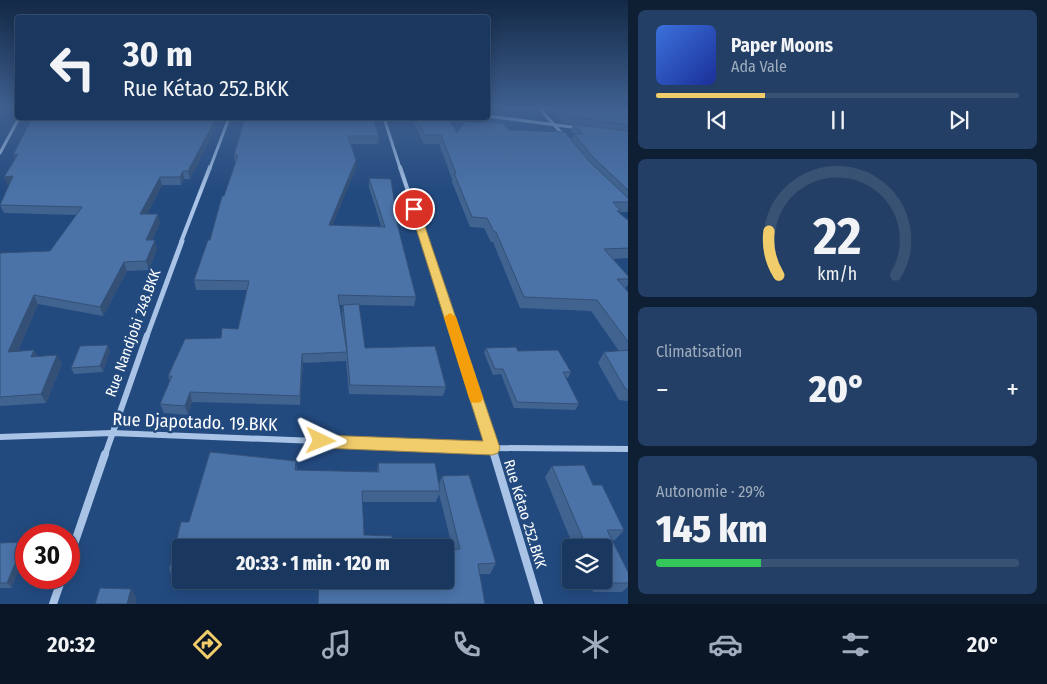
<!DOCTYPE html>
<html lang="fr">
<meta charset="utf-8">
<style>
:root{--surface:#1a385f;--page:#233f65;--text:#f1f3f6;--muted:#9facbd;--line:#385274;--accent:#f1cc6b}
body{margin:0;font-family:"Fira Sans Condensed",sans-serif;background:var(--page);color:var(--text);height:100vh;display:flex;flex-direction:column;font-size:19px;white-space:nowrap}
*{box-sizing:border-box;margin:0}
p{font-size:16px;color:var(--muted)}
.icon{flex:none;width:28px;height:28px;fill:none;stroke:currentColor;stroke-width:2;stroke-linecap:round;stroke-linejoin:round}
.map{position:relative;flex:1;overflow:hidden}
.side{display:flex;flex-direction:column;gap:10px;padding:10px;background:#0e1f34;width:419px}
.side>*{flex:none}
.guide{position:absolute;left:15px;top:15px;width:475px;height:105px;border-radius:5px;box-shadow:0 2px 12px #0003,0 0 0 1px var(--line);background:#1a385f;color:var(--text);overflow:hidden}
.controls{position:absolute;left:562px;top:539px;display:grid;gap:10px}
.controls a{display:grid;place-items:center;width:50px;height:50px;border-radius:5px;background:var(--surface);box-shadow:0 2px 12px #0003,0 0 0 1px var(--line);font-size:25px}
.speed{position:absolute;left:15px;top:524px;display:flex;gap:10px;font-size:25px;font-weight:700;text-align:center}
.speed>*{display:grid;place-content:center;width:65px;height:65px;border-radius:50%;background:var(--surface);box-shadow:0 2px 12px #0003,0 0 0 1px var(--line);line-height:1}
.speed .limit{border:8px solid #d22;background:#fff;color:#111}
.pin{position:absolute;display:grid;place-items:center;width:42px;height:42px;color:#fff;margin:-21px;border:2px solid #fff;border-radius:50%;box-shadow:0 1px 5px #0007}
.me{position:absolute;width:55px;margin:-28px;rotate:92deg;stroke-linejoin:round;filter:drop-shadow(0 0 4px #0008)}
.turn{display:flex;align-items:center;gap:18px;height:105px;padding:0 25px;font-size:22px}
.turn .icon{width:65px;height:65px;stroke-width:2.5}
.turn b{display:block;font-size:35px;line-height:42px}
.big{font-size:38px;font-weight:800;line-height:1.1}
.side .widget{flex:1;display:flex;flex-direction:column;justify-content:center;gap:8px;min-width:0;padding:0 18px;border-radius:8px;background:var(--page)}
.side .dial{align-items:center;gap:0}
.dial svg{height:130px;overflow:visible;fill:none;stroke:var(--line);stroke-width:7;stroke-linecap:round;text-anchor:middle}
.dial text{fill:var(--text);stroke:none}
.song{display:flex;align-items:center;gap:15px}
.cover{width:60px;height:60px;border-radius:8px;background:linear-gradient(135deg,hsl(220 70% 55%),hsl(230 70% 35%))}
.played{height:5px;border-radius:2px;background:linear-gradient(90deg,var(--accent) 30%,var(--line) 30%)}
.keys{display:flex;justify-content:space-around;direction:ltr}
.heat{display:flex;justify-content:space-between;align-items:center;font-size:28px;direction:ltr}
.charge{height:8px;border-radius:4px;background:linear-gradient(90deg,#34c759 29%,var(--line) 0)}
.trip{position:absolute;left:172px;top:539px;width:282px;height:50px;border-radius:5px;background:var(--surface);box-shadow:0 2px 12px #0003,0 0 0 1px var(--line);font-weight:800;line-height:50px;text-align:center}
.menu{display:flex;height:80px;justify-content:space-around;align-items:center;background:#0a1626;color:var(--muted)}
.menu .icon{width:35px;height:35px}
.menu .active{color:var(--accent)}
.menu b{font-size:22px;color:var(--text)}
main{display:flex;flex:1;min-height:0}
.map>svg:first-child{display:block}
</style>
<main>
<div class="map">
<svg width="629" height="604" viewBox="0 0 629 604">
<rect width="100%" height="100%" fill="#234a7f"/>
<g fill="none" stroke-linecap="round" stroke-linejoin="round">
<!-- street-far4 -->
<g stroke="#a8c3e6" stroke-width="3">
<polyline points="540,109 565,137"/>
<polyline points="488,116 579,128"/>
<polyline points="384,118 400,168"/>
<polyline points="0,153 19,118"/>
<polyline points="210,168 229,118"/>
</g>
<!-- street-far3 -->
<g stroke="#a8c3e6" stroke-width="4">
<polyline points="400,167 425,242"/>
<polyline points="181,242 210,167"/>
</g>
<!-- street-far2 -->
<g stroke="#a8c3e6" stroke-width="5">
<polyline points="424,241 455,336"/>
<polyline points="147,336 182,241"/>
</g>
<!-- street-far1 -->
<g stroke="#a8c3e6" stroke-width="6">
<polyline points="455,335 494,455"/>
<polyline points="0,437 112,433 492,448 629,449"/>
<polyline points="105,455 147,335"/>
</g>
<!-- street -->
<g stroke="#a8c3e6" stroke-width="8">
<polyline points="494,454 539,604"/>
<polyline points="69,559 105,454"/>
<polyline points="53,604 62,578"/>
</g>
</g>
<!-- wall -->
<g fill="#406390" fill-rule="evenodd">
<polygon points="551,109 629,109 629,209 627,212 620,212 620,213 629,221 629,258 613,259 629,277 629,283 625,289 629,293 629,401 619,400 598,363 604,352 619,351 591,311 520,308 493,242 491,242 484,228 470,227 452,182 452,179 439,144 424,144 413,122 413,118 448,118 457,133 509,130 571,140 574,134 571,131 573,124 564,123"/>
<polygon points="220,118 190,179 184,179 181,185 162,185 147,214 160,223 152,240 157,249 149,270 127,271 103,316 38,304 18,351 34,350 37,356 62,364 46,403 0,406 0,253 50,251 77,215 4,213 0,205 9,185 7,185"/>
<path d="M 245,118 L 379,136 L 378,144 L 351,144 L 356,160 L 356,168 L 332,225 L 381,226 L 369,187 L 369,178 L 398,227 L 416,297 L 414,306 L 359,305 L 365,348 L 446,387 L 443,396 L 349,394 L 346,360 L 346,361 L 303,363 L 300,405 L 192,402 L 188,415 L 164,413 L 160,404 L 170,382 L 168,376 L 221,338 L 238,329 L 247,290 L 196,290 L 194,280 L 210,240 L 236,163 L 235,163 L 234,155 ZM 339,305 L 347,305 L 343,305 L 342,314 L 344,334 Z"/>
<polygon points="486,348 518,351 571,372 568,378 566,378 579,404 575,410 514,408 501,374 493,375 484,353"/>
<polygon points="110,351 103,372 74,374 71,368"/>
<path d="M 210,452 L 296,461 L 297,470 L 377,472 L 378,463 L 435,463 L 439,484 L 442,476 L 469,475 L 496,563 L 490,574 L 479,574 L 485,604 L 318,604 L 319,587 L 174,580 L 169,570 L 181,522 L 189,522 ZM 439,494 L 453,550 L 446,550 L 446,580 L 181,580 L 181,548 L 393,548 L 392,536 L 364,535 L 362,502 L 436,502 Z"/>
<polygon points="552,466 593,485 624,530 615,540 612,540 629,574 629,586 622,592 593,592 588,580 604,580 604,548 574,548 545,477"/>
<polygon points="0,543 12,588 0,588"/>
</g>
<!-- shaded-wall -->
<g fill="#345076">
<polygon points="216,118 220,118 190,179 188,171"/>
<polygon points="18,154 16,162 13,155"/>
<polygon points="356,160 356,168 329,234 329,225"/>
<polygon points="183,171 184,179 181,185 180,177"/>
<polygon points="13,176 16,184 7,185 4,177"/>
<polygon points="160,177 162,185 143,223 140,214"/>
<polygon points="158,214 160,223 148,249 146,240"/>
<polygon points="155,240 157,249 149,270 146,261"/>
<polygon points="124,262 127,271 103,316 100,307"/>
<polygon points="34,295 38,304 14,361 8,352"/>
<polygon points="108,345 110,351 103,372 100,366"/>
<polygon points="34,350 39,359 31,357"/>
<polygon points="302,354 303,363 300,405 300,396"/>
<polygon points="57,355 62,364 46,403 41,394"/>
<polygon points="190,392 192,402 188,415 185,406"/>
<polygon points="24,542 26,545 26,552 12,588 7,583"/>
<polygon points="131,589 137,598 136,604 127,604"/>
</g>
<!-- building -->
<g fill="#4b73a8" stroke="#345076">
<polygon points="559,109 629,109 629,125 566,116"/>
<polygon points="32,118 216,118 188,171 183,171 180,177 160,177 140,214 158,214 146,240 155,240 146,261 124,262 100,307 34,295 8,352 34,350 31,357 57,355 41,394 0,397 0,253 50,251 82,207 0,205 13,176 4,177 18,154 13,155"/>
<polygon points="245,118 373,118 379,136 348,136 356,160 329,225 385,227 369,178 391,179 398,227 416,297 338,295 347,352 302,354 300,396 190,392 185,406 160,404 172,376 168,376 185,339 221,338 222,328 238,329 249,281 194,280 208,240 210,240 222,196 224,196 238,155 234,155"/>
<polygon points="416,118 448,118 457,133 465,122 503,123 509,130 565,132 589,161 629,199 629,202 613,202 621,211 617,211 629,221 629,248 604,249 629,277 629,279 617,279 629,293 629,343 597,300 524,297 496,232 494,232 487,218 472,217 454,173 456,173 441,135 425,135"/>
<polygon points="573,124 629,131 629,191 593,157 574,134 583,134"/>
<polygon points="359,304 365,348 435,346 446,387 350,385 343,305"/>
<polygon points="108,345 100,366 71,368 80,346"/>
<polygon points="516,347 518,351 558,350 571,372 563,372 579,404 517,402 503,369 495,369 486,348"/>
<polygon points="629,350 629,390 626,390 604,352"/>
<polygon points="210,452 296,461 295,470 379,472 378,463 435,463 440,491 362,491 364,535 392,536 393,548 181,548 181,571 169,570 181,522 189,522"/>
<polygon points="584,465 593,485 602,485 624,530 607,530 629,574 629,583 602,583 601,580 604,580 604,548 587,548 552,466"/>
<polygon points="469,475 496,563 478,564 485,604 318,604 319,580 446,580 446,550 460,549 442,476"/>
<polygon points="24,542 7,583 0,583 0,543"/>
<polygon points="100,588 131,589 127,604 95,604"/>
</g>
<!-- sky -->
<linearGradient id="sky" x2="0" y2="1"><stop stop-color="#132946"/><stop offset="0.56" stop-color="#3f6090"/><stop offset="1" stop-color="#3f6090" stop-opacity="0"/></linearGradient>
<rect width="629" height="193" fill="url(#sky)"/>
<!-- route -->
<polygon fill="#f1cc6b" stroke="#9d8546" points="411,207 414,207 419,209 500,448 498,453 492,455 321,448 316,446 314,441 316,437 321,435 483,441 410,209"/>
<!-- slow -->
<polygon fill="#f59e0b" points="450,313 456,317 483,398 481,402 476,403 471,402 469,398 444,317"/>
<g text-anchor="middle" stroke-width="5" stroke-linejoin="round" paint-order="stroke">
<!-- street labels -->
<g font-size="15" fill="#fff" stroke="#234a7f">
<text transform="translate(133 333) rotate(-70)" y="5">Rue Nandjobi 248.BKK</text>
<text transform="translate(525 514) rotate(73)" y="5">Rue Kétao 252.BKK</text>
</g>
<!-- near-street labels -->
<g font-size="18" fill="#fff" stroke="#234a7f">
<text transform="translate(195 422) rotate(2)" y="6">Rue Djapotado. 19.BKK</text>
</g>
</g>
</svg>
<div class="controls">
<a><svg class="icon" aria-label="layers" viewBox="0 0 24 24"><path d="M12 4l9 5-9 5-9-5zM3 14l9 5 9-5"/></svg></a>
</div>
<div class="speed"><div class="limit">30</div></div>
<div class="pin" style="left:414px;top:209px;background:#d93025"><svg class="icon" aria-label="arrive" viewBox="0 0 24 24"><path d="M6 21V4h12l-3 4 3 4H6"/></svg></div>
<svg class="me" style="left:321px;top:441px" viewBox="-20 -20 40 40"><path d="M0-17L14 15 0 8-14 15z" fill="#f1cc6b" stroke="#fff" stroke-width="4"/></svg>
<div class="trip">20:33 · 1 min · 120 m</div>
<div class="guide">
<div class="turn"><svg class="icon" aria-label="left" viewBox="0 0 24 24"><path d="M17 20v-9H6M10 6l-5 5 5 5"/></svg><div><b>30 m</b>Rue Kétao 252.BKK</div></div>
</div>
</div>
<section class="side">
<div class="widget">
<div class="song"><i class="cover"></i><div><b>Paper Moons</b><p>Ada Vale</p></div></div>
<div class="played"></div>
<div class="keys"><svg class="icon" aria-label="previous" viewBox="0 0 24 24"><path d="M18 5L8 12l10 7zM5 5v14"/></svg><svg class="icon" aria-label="pause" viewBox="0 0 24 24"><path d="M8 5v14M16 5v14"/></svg><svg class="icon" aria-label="next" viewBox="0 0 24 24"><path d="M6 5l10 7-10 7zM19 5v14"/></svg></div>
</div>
<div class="widget dial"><svg viewBox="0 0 100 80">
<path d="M14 69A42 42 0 1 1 86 69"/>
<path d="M14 69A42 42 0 0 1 8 42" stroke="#f1cc6b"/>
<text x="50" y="56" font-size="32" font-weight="700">22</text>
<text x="50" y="72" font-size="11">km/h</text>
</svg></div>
<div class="widget"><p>Climatisation</p>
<div class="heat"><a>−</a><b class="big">20°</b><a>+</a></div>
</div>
<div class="widget"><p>Autonomie · 29%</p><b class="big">145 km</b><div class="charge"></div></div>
</section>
</main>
<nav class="menu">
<b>20:32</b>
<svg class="icon active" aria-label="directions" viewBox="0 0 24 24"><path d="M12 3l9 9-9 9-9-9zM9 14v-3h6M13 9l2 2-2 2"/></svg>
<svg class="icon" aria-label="music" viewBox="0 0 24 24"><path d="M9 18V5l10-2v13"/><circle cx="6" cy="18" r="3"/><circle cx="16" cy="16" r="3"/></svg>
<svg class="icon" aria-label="phone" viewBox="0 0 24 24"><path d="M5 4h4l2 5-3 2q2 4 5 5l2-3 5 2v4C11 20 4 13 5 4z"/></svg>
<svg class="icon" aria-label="climate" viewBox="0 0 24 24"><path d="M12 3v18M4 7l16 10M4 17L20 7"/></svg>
<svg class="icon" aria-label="car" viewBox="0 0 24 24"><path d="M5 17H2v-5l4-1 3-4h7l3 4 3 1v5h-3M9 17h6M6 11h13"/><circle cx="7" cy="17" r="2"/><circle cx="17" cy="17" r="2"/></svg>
<svg class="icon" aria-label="filters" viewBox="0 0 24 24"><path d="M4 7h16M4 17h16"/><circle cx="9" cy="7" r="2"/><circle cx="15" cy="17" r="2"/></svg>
<b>20°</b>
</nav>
